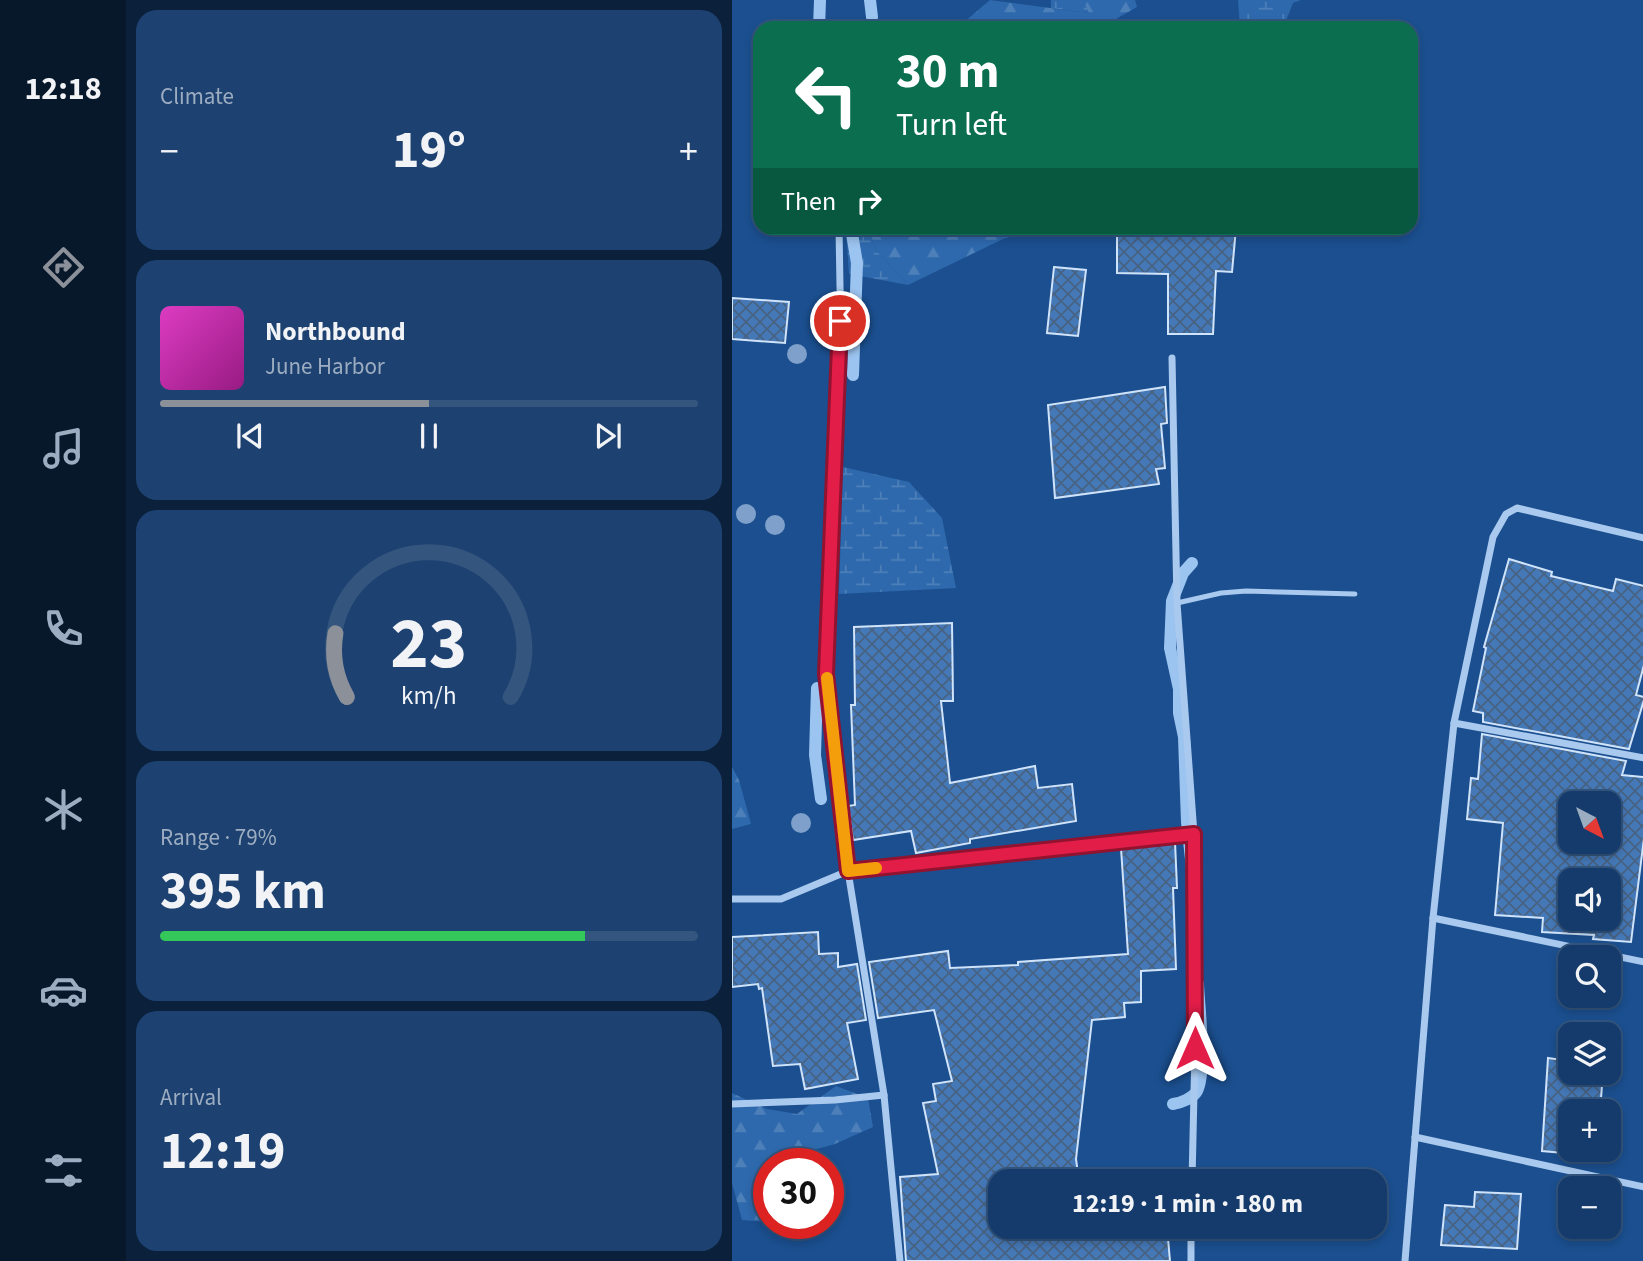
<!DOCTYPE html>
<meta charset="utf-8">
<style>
:root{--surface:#143b6b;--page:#1d4271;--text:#f1f3f6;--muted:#9dadc1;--line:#33557e;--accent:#8c9099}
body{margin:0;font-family:"Source Sans 3",sans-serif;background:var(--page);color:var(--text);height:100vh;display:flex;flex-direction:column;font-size:26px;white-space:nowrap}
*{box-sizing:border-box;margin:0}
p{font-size:23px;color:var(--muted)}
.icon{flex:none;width:38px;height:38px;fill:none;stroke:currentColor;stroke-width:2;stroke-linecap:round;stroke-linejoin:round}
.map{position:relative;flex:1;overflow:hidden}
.details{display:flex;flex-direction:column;gap:10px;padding:10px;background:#0b203b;width:606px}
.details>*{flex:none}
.banner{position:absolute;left:21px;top:21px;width:665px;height:214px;border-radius:21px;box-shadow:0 4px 10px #0003,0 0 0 2px var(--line);background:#0b6e4f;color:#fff;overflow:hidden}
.needle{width:46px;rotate:139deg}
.controls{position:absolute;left:826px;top:791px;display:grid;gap:14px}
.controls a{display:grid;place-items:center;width:63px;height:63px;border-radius:14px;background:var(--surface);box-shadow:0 4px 10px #0003,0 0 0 2px var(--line);font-size:35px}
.speed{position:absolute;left:21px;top:1148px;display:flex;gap:14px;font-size:35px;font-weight:700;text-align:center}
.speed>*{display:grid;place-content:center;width:91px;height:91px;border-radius:50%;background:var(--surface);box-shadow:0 4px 10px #0003,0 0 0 2px var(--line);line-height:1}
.speed .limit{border:10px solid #d22;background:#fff;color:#111}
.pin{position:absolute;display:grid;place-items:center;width:60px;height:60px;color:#fff;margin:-30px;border:4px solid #fff;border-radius:50%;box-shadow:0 2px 7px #0007}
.me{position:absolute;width:77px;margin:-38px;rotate:0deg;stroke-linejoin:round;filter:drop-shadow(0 0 5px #0008)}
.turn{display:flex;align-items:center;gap:24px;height:147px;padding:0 28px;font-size:32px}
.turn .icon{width:91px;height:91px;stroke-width:2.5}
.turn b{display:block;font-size:49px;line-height:60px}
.then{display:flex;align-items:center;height:66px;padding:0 28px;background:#0003;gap:14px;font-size:26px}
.big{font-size:52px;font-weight:700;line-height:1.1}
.details .tile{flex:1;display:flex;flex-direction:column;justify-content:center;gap:10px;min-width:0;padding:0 24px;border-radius:21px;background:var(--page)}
.details .dial{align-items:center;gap:0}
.dial svg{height:182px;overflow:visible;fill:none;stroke:var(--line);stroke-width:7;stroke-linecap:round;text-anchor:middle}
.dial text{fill:var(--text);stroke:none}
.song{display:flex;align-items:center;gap:21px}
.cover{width:84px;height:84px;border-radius:10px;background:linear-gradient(135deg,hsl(310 70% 55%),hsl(310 70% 35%))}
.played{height:7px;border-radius:4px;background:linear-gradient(90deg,var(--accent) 50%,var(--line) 50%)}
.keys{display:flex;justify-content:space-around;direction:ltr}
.heat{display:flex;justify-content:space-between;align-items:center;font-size:38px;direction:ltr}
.charge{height:10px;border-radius:5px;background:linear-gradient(90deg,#34c759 79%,var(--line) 0)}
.trip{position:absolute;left:256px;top:1169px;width:399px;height:70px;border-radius:21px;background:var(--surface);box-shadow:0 4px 10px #0003,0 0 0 2px var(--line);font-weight:700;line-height:70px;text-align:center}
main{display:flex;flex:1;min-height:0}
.tab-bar{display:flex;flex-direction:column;width:126px;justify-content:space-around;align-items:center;background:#08182b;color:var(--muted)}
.tab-bar .icon{width:49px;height:49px}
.tab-bar .current{color:var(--accent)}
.tab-bar b{font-size:32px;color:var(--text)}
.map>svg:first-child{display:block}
</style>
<main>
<nav class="tab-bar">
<b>12:18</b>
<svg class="icon current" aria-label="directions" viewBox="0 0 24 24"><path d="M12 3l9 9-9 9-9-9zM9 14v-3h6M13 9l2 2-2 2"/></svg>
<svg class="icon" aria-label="music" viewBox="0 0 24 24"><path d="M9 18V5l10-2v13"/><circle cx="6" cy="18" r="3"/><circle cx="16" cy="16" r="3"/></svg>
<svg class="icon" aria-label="phone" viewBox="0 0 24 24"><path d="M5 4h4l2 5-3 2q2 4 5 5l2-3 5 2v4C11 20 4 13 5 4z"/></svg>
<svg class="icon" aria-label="climate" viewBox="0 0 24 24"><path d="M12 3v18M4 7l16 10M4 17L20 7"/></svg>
<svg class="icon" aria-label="car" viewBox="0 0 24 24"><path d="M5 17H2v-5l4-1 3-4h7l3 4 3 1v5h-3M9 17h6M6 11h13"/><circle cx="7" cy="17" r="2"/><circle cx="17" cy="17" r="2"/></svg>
<svg class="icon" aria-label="filters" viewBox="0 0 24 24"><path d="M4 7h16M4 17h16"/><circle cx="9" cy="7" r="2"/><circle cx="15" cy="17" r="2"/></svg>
</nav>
<section class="details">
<div class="tile"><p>Climate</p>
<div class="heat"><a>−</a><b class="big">19°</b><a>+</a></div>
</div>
<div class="tile">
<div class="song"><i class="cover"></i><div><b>Northbound</b><p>June Harbor</p></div></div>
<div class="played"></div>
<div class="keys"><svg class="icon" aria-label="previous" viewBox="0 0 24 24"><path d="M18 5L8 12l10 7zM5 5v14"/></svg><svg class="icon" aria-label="pause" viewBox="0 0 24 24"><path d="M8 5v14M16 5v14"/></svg><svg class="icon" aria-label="next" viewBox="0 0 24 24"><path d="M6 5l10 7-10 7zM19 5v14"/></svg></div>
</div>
<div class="tile dial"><svg viewBox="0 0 100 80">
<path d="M14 69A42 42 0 1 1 86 69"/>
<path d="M14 69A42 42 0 0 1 9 41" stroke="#8c9099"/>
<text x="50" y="56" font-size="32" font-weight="700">23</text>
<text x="50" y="72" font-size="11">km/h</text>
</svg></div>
<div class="tile"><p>Range · 79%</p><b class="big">395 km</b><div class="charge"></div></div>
<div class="tile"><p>Arrival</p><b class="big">12:19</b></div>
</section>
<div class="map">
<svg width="912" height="1261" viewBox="0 0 912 1261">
<defs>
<pattern id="forest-firs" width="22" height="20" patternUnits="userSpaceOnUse" patternTransform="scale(1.75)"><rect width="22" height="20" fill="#2e69ad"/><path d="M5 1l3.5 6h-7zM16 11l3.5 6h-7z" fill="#4d80b9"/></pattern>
<pattern id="wetland-marsh" width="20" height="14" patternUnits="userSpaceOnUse" patternTransform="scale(1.75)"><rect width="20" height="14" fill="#2e69ad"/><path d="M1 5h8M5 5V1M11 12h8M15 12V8" fill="none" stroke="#4d80b9"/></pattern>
<pattern id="building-cross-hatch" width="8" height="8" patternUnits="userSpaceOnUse" patternTransform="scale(1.75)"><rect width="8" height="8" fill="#4478b7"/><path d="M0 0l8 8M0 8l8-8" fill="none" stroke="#486282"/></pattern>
</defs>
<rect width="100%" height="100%" fill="#1b4f8f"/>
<!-- forest -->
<g fill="url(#forest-firs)">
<polygon points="258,0 356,13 351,0 403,0 405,7 368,28 225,28"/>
<polygon points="136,228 308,228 271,239 176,285 144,250"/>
<polygon points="0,767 7,780 19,824 0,829"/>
<polygon points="104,1086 136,1098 141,1127 103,1144 38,1162 37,1222 10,1220 0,1183 0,1093 35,1109 65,1114"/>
</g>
<!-- wetland -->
<g fill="url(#wetland-marsh)">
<polygon points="319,0 351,0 357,13 319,8"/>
<polygon points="506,0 569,0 561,3 551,28 508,28"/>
<polygon points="114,228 136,228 144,250 176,285 117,274"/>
<polygon points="111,467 177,482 210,518 224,588 107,594"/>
</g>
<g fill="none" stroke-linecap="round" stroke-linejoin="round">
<!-- stream -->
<g stroke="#9cc4f0" stroke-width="12">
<polyline points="138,0 140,17"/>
<polyline points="87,28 88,0"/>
<polyline points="119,228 125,263 121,375"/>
<polyline points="460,563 451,573 440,601 438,648 447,689 447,713 452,737 455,822 460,868"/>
<polyline points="85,688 83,755 89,799"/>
<path d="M 441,1104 C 449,1103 461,1098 465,1091 C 475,1070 467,1009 466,984"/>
</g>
</g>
<!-- building -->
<g fill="url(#building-cross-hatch)" stroke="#cfe3fa" stroke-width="2" fill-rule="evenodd">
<polygon points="385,228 504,228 500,272 484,271 481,334 436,334 436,274 385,273"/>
<polygon points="322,267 354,270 346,336 315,333"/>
<polygon points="0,298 57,302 53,343 0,339"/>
<polygon points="433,387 435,423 429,424 433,468 424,469 427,484 323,498 316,405"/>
<polygon points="777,559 820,572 819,576 881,591 884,579 912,586 912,665 904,695 912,697 912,700 897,749 751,722 751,713 741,711 754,648 752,647"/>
<polygon points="220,623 221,701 209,701 218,783 303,766 306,788 340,784 344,821 238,839 238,843 184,853 179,831 121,840 116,806 123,805 119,705 123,705 122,627"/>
<path d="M 750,734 L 894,761 L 890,775 L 912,777 L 912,838 L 899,942 L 861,939 L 862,935 L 810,932 L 811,918 L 763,915 L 771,823 L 735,819 L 739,778 L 746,779 ZM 838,803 L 877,803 L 877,842 L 838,842 ZM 838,880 L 877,880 L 877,919 L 838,919 Z"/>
<polygon points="443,842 445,888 441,888 444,969 409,971 409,1002 392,1003 393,1017 360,1020 344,1159 347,1181 268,1181 268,1227 435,1227 438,1261 174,1261 168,1177 206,1174 191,1103 204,1101 201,1084 220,1081 202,1010 146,1018 137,962 216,951 218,968 286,965 286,962 396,954 389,848"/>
<polygon points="86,932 87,954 106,953 106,967 125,964 134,1020 115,1023 126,1079 73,1089 68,1064 41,1066 30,988 27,989 26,984 0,987 0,937"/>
<polygon points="816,1058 838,1061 838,1073 871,1073 868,1111 838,1111 838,1150 865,1150 865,1156 810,1151"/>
<polygon points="743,1192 789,1194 785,1249 709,1245 713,1205 742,1207"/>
</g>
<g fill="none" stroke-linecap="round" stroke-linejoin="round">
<!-- lane -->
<polyline stroke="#a9c9ee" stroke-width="5" points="445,603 489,593 514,591 623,594"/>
<!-- street -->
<g stroke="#a9c9ee" stroke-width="7">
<polyline points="107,228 109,344 94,674 116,871 152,1095 168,1261"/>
<polyline points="440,358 445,603 462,834 463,1048 460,1181"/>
<polyline points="722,723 912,758"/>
<polyline points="0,899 49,899 116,871 462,834"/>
<polyline points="701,918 912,962"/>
<polyline points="0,1104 103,1100 152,1095"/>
<polyline points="683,1137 912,1187"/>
<polyline points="459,1261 459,1227"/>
<polyline points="673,1261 701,918 722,723 761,537 774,514 785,508 912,538"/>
</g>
</g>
<!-- trees -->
<g fill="#7ea0ca">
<circle cx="65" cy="354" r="10"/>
<circle cx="14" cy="514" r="10"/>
<circle cx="43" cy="525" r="10"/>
<circle cx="69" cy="823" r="10"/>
</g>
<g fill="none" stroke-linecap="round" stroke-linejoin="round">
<defs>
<polyline id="route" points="108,321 94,674 116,871 462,834 463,1048"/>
</defs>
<!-- route casing -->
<use href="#route" stroke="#92132f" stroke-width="18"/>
<!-- route -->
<use href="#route" stroke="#e11d48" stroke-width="12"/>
<!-- slow -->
<polyline stroke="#f59e0b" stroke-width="12" points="95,678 116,871 144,868"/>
</g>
</svg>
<div class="controls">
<a><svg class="needle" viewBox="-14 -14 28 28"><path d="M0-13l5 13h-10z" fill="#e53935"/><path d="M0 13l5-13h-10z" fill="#9dadc1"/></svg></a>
<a><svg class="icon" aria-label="sound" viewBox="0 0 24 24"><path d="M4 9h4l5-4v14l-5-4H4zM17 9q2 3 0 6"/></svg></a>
<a><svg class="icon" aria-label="search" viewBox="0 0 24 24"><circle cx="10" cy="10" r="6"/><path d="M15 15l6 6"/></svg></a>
<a><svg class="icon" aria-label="layers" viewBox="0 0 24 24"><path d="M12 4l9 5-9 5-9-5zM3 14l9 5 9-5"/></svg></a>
<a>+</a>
<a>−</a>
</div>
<div class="speed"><div class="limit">30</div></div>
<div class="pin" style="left:108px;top:321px;background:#d93025"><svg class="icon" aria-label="arrive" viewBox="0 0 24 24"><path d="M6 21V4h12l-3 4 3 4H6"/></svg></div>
<svg class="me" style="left:463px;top:1048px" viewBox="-20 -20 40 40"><path d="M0-17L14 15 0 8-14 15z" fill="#e11d48" stroke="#fff" stroke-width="4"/></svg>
<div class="trip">12:19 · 1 min · 180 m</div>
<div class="banner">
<div class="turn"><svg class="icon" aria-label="left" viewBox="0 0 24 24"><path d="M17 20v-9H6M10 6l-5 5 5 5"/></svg><div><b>30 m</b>Turn left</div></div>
<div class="then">Then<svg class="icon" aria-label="right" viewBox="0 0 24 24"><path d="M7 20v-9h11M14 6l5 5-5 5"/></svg></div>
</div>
</div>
</main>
